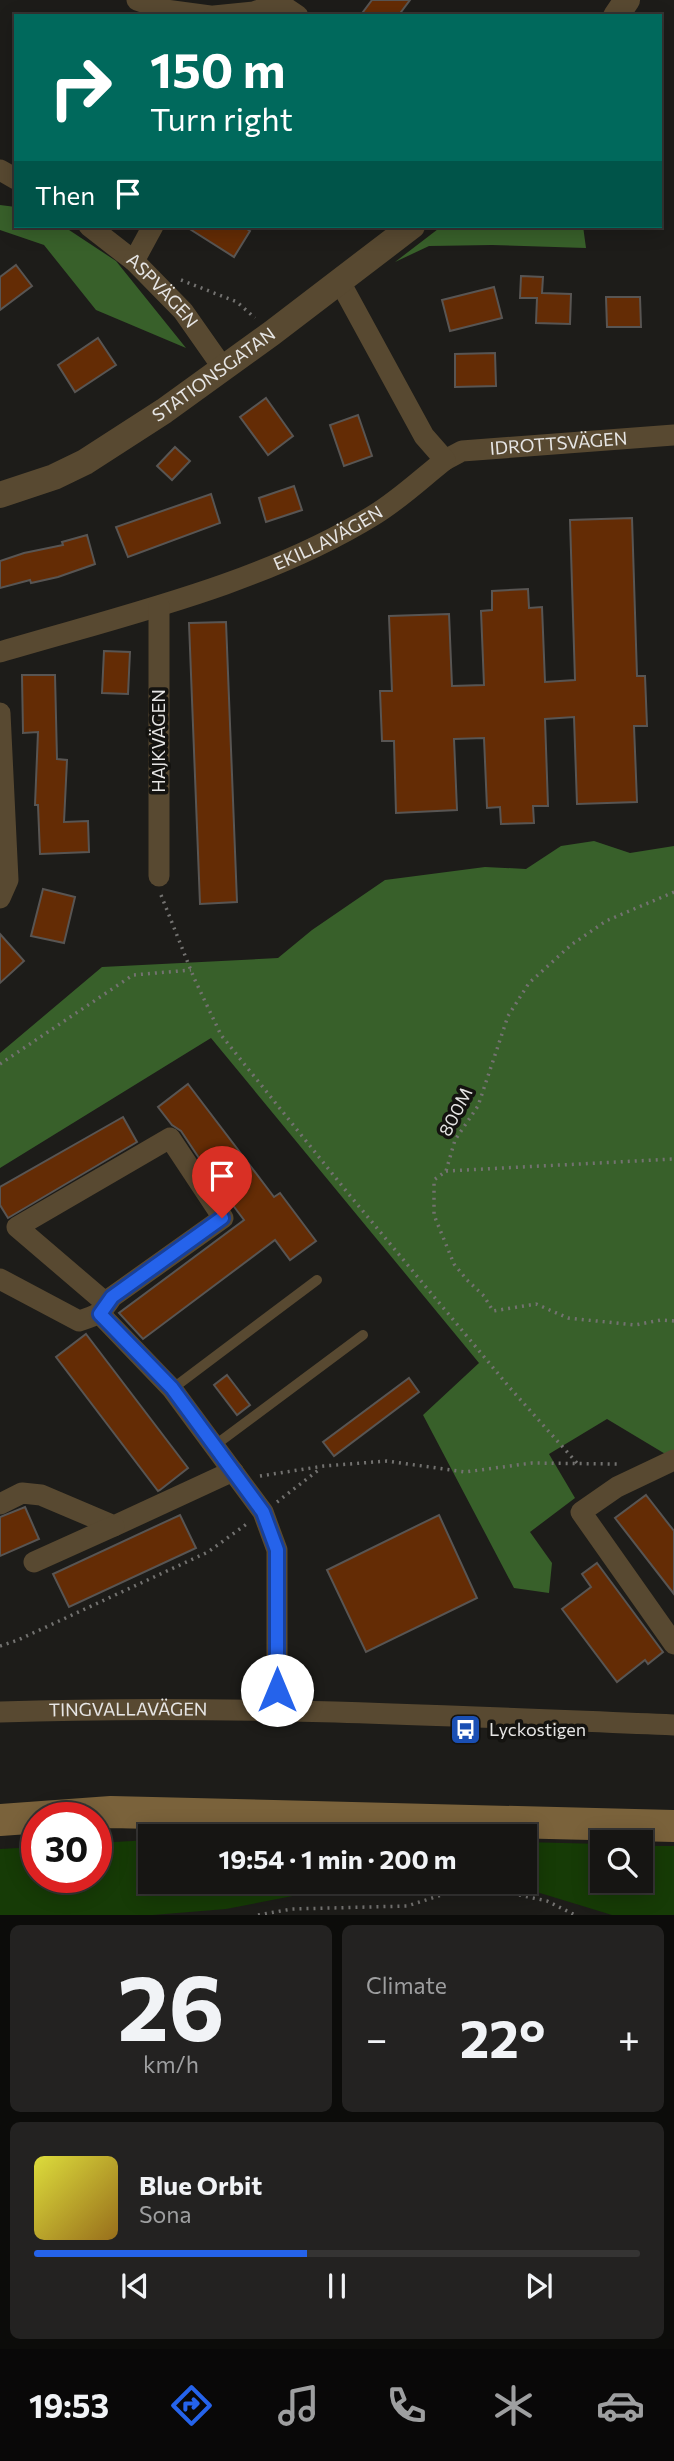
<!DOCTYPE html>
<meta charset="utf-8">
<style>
:root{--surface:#161513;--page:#232221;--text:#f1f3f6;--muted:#9e9fa0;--line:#353433;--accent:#2563eb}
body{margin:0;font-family:Commissioner,sans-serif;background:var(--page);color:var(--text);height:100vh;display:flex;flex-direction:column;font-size:26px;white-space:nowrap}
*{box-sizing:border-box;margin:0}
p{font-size:23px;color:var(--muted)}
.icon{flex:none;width:38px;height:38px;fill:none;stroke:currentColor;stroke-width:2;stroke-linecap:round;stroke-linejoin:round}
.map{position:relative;height:1915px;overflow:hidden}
.drawer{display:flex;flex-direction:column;gap:10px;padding:10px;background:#0c0c0a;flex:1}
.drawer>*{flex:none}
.banner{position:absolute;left:14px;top:14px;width:648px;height:214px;border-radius:0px;box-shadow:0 4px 18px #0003,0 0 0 2px var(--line);background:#00695c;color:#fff;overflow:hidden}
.tools{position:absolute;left:590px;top:1830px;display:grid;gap:14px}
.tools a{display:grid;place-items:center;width:63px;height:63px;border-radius:0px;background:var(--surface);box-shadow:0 4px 18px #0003,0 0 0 2px var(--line);font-size:35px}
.speed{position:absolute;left:21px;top:1802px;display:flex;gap:14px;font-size:35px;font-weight:700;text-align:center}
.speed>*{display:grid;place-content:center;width:91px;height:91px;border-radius:50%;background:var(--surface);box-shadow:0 4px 18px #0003,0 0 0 2px var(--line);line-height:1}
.speed .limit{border:10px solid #d22;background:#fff;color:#111}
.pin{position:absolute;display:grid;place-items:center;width:60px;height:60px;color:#fff;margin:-72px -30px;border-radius:50% 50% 50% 0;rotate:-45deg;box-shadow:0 0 7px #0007}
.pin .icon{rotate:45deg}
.me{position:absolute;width:77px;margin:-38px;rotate:0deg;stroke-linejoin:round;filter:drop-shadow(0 0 5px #0008)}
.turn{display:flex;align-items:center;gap:24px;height:147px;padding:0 21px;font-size:32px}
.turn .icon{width:91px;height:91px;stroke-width:2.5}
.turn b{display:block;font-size:49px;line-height:60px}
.then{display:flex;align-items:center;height:66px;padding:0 21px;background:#0003;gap:14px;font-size:26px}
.big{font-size:52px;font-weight:700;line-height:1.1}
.drawer .card{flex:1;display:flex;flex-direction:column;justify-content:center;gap:10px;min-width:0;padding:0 24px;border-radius:10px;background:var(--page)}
.drawer .dial{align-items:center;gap:0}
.dial b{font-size:91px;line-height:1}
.song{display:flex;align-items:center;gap:21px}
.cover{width:84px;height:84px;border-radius:10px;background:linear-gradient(135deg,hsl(60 70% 55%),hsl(40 70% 35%))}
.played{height:7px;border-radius:4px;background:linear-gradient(90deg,var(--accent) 45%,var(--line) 45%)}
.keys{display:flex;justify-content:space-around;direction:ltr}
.heat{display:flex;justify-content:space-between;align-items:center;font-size:38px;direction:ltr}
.drawer .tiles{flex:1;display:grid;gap:10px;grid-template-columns:1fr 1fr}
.card:last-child{grid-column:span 2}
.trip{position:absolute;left:138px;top:1824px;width:399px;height:70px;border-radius:0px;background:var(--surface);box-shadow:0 4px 18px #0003,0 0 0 2px var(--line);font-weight:700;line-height:70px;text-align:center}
.tab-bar{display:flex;height:112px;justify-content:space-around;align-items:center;background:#090808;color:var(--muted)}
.tab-bar .icon{width:49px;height:49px}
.tab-bar .current{color:var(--accent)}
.tab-bar b{font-size:32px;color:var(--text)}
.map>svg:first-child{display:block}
</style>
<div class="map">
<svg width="674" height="1915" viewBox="0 0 674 1915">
<rect width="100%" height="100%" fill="#1d1c19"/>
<!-- green -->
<g fill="#163b06">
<polygon points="150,1840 150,1881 444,1881 398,1894 303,1894 226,1909 153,1915 0,1915 0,1849 37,1847 37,1878 96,1878 96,1843"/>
<polygon points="525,1842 602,1844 602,1881 640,1881 641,1846 674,1846 674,1915 612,1915 501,1881 525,1881"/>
</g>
<!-- forest -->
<g fill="#38602a">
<polygon points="0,205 16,207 16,226 63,226 116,261 186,348 96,310 44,245 0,230"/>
<polygon points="442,226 583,226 586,248 492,245 429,246 395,262"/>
<polygon points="594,841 630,853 674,846 674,1451 667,1455 607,1419 549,1454 575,1498 530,1532 552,1563 549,1593 514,1588 423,1415 479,1363 211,1038 0,1168 0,1053 102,967 278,958 312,930 385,880 485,867 526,869 561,846"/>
</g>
<!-- building -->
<g fill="#642c05" stroke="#585553" stroke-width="2">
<polygon points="372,0 410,0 398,16 360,16"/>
<polygon points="185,226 242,226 250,231 234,257"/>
<polygon points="16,265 32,286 0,310 0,277"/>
<polygon points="521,276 543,277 542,293 571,294 570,324 536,323 537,298 520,298"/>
<polygon points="494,287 502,318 450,331 442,300"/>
<polygon points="606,297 640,297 641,327 607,327"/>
<polygon points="98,338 116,365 75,392 58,365"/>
<polygon points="495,353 496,386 455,387 455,354"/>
<polygon points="266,398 293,436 268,455 240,417"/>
<polygon points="358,415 372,456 344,466 330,425"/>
<polygon points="175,447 190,461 172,480 157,466"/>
<polygon points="294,486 302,510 266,522 259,498"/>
<polygon points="211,494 220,523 128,557 116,527"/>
<polygon points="632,518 637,676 645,676 647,726 634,726 637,802 577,804 574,717 545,719 548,806 533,806 534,823 501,824 500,807 487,808 484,738 454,739 457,810 396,813 394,741 382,741 380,691 392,691 389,616 449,614 452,686 484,685 481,611 492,610 492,591 528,589 529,608 542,607 545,682 575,680 570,520"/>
<polygon points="87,535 95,564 58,577 31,583 30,580 0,588 0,561 24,553 63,545 62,542"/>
<polygon points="226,622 237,902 200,904 189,623"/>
<polygon points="104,651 130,652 128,694 102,693"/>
<polygon points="22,675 55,675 57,759 67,760 64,822 88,821 89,852 40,854 38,805 35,805 38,732 23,733"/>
<polygon points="43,889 75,897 64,943 31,936"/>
<polygon points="0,934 24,961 0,983"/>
<polygon points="188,1084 274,1197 280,1193 316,1241 290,1260 275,1240 143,1339 119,1313 244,1220 211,1176 181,1131 172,1125 158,1107"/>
<polygon points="123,1117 137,1142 8,1218 0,1205 0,1187"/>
<polygon points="86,1334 188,1468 160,1490 158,1491 56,1357"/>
<polygon points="227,1375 250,1405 237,1415 214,1385"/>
<polygon points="409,1378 419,1392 334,1456 323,1442"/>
<polygon points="646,1495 674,1531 674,1594 615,1518"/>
<polygon points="25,1507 39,1539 0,1556 0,1517"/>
<polygon points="180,1515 196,1548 69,1607 53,1574"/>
<polygon points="439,1515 477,1598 366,1652 327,1570"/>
<polygon points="597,1563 663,1652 648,1664 645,1660 617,1682 562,1609 591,1587 582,1574"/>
</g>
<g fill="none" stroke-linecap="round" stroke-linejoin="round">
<!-- path -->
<g stroke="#737270" stroke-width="3.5" stroke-dasharray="2 5" stroke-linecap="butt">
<polyline points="181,280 237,302 255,318"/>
<polyline points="674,892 606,921 571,945 529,983 508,1016 478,1106 455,1140 446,1171 434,1180 434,1215 454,1264 467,1280 484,1296 493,1311 536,1304 568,1318 635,1325 661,1320 674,1321"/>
<polyline points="161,895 194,978 221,1035 347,1192 510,1388 577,1463"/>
<polyline points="0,1064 133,975 191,970"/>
<polyline points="446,1171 674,1159"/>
<polyline points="260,1476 324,1466 387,1461 465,1472 532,1463 617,1464"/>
<polyline points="277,1502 321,1468"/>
<polyline points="0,1646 18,1640 208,1552 248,1523"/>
<polyline points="258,1915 292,1909 407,1906 473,1885 547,1901 575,1915"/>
</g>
<!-- service -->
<g stroke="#584931" stroke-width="10">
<polyline points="172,1389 317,1280"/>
<polyline points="214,1446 363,1335"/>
</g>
<!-- minor -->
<g stroke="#584931" stroke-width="21">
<polyline points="137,0 166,10 210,16"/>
<polyline points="214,16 254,12 279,3 298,16"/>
<polyline points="0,170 16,179"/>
<path id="s1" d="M 89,226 L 134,261 L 183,311 L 223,368"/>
<polyline points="134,261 153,226"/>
<path id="s2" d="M 445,460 L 462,451 L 674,435"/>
<path id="s3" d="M 0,652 C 125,615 262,584 374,515 C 399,500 422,478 445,460 L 424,436 L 340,282"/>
<polyline points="0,713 8,880 0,898"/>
<polyline points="159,876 159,606"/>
<path d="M 0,1279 L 79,1321 C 98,1315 101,1314 112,1297 L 223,1218 L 170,1138 L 17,1227 L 107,1304"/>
<polyline points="100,1314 172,1389 263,1512 277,1550 277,1709"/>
<polyline points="674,1460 617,1487 581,1512 674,1644"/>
<polyline points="0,1504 22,1493 41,1495 114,1526 233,1471"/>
<polyline points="34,1562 114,1526"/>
<path id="s4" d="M 0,1712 C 225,1704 449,1716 674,1725"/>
</g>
<!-- tertiary -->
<g stroke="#584931" stroke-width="26">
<polyline points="616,16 627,0"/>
<path id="s5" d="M 0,495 L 54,477 L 85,462 L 164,411 L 272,333 L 412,226"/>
</g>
<!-- secondary -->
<polyline stroke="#7a623b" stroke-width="32" points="0,1820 111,1812 674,1826"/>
</g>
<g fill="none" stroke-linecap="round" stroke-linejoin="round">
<defs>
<polyline id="route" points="222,1218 112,1297 100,1314 172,1388 263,1512 277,1550 277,1690"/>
</defs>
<!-- route casing -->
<use href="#route" stroke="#184099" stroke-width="18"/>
<!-- route -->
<use href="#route" stroke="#2563eb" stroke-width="12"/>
</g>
<!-- icons -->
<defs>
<symbol id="bus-square" viewBox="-11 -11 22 22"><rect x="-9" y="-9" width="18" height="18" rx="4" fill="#1a4fb4" stroke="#141310"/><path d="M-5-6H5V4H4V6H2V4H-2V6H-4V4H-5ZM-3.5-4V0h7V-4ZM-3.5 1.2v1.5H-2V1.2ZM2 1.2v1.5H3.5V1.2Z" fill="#fff"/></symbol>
</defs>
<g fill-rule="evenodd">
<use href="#bus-square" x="448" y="1712" width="35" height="35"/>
</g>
<g text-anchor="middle" stroke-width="7" stroke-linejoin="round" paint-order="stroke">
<!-- street labels -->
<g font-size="18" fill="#e6e5e4" stroke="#141310">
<text dy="6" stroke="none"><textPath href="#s1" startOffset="98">ASPVÄGEN</textPath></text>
<text dy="6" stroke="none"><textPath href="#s5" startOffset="247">STATIONSGATAN</textPath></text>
<text dy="6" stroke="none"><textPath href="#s2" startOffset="116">IDROTTSVÄGEN</textPath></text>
<text dy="6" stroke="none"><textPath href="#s3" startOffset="348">EKILLAVÄGEN</textPath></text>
<text transform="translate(159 741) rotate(-90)" y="6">HAJKVÄGEN</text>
<text transform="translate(456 1112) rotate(-63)" y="6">800M</text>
<text dy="6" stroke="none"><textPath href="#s4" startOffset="128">TINGVALLAVÄGEN</textPath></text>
</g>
<!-- poi labels -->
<g font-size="18" fill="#e6e5e4" stroke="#141310" text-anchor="start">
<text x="489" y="1736">Lyckostigen</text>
</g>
</g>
</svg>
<div class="tools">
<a><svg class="icon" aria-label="search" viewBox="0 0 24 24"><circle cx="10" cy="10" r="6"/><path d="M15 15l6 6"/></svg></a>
</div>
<div class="speed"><div class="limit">30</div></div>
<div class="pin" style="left:222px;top:1218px;background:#d93025"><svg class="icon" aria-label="arrive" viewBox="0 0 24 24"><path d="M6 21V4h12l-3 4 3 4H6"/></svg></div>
<svg class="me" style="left:277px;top:1690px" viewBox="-20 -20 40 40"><circle r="19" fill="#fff"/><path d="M0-13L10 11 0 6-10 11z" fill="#2563eb"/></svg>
<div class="trip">19:54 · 1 min · 200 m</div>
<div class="banner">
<div class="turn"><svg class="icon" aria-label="right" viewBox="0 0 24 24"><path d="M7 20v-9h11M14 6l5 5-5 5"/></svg><div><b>150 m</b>Turn right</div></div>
<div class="then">Then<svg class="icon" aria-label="arrive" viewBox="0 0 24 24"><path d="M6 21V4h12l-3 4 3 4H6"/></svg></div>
</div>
</div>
<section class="drawer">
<div class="tiles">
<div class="card dial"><b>26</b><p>km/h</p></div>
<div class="card"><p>Climate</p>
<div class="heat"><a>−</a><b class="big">22°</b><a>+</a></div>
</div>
<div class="card">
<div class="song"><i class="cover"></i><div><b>Blue Orbit</b><p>Sona</p></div></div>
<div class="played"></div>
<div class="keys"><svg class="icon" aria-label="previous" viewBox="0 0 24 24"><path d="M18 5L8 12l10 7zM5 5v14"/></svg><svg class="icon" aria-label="pause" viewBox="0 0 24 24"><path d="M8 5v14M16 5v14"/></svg><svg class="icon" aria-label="next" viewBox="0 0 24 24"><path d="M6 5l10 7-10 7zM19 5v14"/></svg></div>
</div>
</div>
</section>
<nav class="tab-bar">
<b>19:53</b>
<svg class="icon current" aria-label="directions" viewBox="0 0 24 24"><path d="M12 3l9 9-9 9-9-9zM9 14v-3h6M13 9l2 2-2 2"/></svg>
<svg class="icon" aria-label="music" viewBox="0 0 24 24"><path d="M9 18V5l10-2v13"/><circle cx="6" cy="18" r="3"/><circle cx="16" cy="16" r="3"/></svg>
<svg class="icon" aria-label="phone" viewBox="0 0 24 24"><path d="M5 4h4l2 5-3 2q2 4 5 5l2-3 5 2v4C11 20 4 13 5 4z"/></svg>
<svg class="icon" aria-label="climate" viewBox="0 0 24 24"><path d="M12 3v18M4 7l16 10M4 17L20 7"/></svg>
<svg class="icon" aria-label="car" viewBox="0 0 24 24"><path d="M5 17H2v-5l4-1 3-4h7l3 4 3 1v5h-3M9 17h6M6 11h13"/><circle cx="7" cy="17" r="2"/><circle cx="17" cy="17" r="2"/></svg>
</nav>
